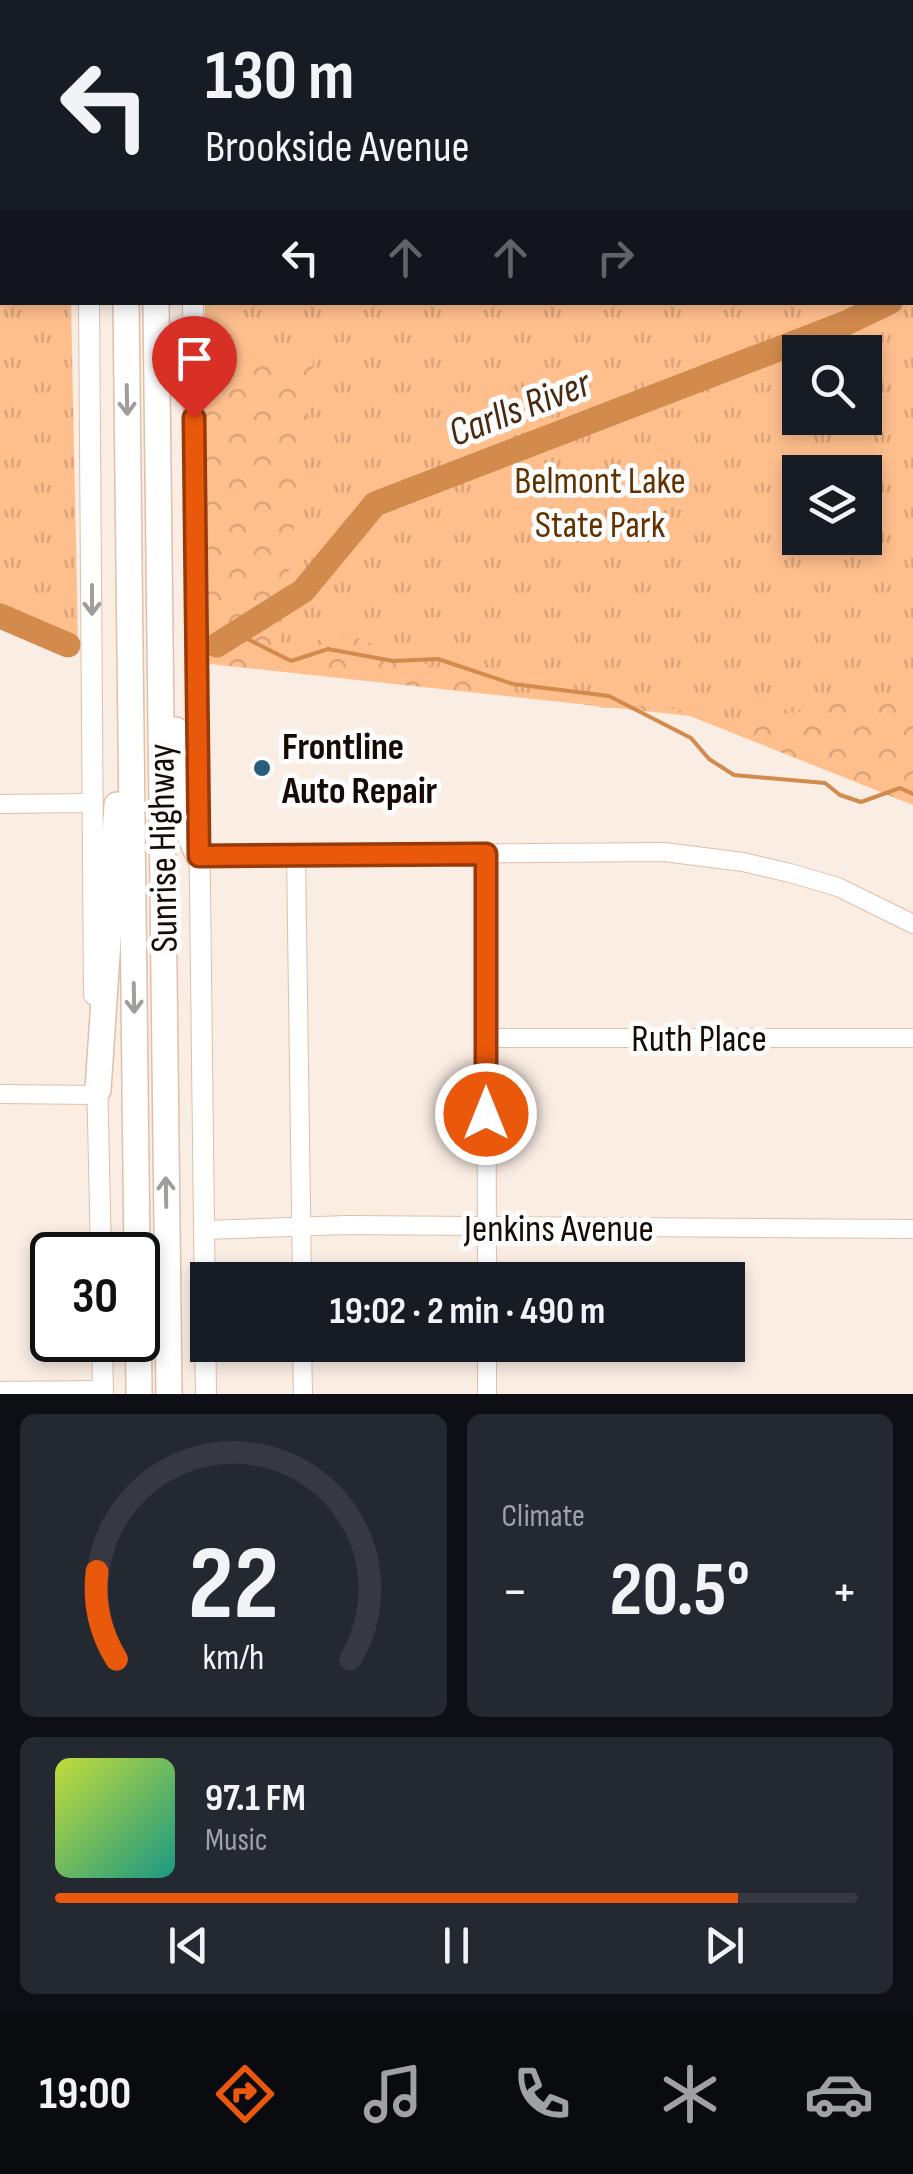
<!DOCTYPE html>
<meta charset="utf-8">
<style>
:root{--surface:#171b24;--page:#242831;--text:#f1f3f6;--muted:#9ea1a6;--line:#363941;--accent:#ea580c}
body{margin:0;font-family:"Sofia Sans Condensed",sans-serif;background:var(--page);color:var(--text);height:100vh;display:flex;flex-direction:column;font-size:38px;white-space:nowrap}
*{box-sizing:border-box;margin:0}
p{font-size:32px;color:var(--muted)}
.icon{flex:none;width:55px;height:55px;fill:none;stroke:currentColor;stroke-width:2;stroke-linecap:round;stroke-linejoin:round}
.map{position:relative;height:1394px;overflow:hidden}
.side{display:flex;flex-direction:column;gap:20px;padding:20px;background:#0d0f14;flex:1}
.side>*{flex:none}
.hud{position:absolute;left:0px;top:0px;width:915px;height:305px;box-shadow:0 5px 15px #0003;background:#171b24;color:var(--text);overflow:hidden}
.buttons{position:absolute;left:782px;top:335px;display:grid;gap:20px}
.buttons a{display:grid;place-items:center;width:100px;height:100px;border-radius:0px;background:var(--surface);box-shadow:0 5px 15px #0003;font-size:50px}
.speed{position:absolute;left:30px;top:1232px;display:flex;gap:20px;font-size:50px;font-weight:700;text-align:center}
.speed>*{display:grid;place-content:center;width:130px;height:130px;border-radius:50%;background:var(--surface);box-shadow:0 5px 15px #0003;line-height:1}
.speed .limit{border:5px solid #111;border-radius:15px;background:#fff;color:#111}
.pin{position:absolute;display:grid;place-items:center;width:85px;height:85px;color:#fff;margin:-102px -42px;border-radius:50% 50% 50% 0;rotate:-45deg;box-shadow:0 0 10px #0007}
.pin .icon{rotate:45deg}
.me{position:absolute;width:110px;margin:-55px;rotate:0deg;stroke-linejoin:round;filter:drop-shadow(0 0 8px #0008)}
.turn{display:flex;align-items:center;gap:35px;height:210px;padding:0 40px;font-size:45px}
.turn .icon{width:130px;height:130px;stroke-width:2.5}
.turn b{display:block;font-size:70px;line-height:85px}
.lanes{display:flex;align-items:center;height:95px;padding:0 40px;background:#0003;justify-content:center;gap:50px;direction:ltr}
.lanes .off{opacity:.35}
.big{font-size:75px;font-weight:700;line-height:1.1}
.side .card{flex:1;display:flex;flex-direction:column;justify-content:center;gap:15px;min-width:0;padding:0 35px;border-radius:15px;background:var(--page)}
.side .dial{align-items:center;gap:0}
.dial svg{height:260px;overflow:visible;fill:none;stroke:var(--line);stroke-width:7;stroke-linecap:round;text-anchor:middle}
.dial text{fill:var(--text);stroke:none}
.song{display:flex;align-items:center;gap:30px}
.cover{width:120px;height:120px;border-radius:15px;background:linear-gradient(135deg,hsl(70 70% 55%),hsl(170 70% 35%))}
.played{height:10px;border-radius:5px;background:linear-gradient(90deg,var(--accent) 85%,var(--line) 85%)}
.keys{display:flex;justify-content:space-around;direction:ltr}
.heat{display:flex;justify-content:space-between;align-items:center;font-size:55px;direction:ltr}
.side .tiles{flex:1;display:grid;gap:20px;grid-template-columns:1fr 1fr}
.card:last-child{grid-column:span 2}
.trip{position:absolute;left:190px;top:1262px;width:555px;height:100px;border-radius:0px;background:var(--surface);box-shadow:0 5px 15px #0003;font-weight:700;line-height:100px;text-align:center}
.dock{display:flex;height:160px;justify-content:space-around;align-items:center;background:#090b0e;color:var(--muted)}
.dock .icon{width:70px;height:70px}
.dock .active{color:var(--accent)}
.dock b{font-size:45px;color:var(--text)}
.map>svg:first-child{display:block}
</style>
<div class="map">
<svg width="913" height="1394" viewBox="0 0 913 1394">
<defs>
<pattern id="forest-crowns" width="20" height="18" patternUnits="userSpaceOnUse" patternTransform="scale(2.5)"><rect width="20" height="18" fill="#ffbf8d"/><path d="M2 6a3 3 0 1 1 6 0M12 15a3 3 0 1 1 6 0" fill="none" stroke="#daa378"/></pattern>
<pattern id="park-tufts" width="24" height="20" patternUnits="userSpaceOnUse" patternTransform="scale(2.5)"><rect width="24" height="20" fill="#ffbf8d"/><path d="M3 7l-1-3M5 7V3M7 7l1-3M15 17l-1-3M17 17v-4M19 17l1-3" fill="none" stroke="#daa378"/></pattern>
</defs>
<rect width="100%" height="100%" fill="#faede4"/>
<!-- forest -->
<path fill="url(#forest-crowns)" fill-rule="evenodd" d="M 913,117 L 913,805 L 690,716 L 200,663 L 205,303 L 912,302 ZM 800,352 L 865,352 L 865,418 L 800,418 ZM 800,472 L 865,472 L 865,538 L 800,538 Z"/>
<!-- park -->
<g fill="url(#park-tufts)" fill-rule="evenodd">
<polygon points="0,0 65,0 2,2 2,302 71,303 78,646 42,643 0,613"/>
<path d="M 913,14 L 913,696 L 873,706 L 844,696 L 813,710 L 721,722 L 659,705 L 603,708 L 541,691 L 512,696 L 340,632 L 319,639 L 294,671 L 278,666 L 314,353 L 208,354 L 207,303 L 912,302 ZM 865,352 L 865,418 L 800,418 L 800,352 ZM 800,472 L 865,472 L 865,538 L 800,538 Z"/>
</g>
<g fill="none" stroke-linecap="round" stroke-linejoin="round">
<!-- stream -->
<polyline stroke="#d28a4d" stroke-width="4" points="236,633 291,661 328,649 393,661 438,659 513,684 609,696 691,738 709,759 734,775 825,783 840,795 861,802 900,788 913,794"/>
<!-- river -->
<g stroke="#d28a4d" stroke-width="25">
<polyline points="912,104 913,104"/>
<polyline points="0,111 2,110"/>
<polyline points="912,292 913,292"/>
<polyline points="0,616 68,645"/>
<polyline points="217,645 303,591 375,504 846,323 890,302"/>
</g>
<defs>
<g id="minor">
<polyline points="641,2 642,0"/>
<polyline points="0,804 93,803"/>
<polyline points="296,854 302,1280"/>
<polyline points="486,854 487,1280"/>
<polyline points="199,856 664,852 743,862 790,873 838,887 913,924"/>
<polyline points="486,1038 913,1038"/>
<polyline points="0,1094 98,1095"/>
<polyline points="205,1230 347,1225 913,1229"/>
<polyline points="302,1345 303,1394"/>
<polyline points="487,1345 487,1394"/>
<polyline points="0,1391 103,1390"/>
</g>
<g id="major">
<polyline points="86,2 86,0"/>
<polyline points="191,2 191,0"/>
<polyline points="89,302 94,995"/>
<polyline points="193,302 206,1394"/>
<polyline points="97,1074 101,1255"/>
<polyline points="102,1340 103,1394"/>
</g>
<g id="highway">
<polyline points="124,2 124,0"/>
<polyline points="153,2 153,0"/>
<polyline points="126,302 137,1255"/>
<polyline points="156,302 169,1394"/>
<polyline points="176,730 189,834 199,856"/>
<polyline points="98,1090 117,805"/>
<polyline points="138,1286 139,1394"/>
</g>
</defs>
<!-- minor casing -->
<use href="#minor" stroke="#dfc0a9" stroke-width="20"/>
<!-- major casing -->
<use href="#major" stroke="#dfc0a9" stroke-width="22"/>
<!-- highway casing -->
<use href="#highway" stroke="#dfc0a9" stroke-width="28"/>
<!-- minor -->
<use href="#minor" stroke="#fff" stroke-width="18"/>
<!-- major -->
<use href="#major" stroke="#fff" stroke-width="20"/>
<!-- highway -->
<use href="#highway" stroke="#fff" stroke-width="25"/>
</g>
<!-- one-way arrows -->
<defs><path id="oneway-shaft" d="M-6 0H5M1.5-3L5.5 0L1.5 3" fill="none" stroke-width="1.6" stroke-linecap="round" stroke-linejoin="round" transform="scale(2.5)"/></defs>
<g stroke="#a19d9b">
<use href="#oneway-shaft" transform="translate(127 400) rotate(89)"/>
<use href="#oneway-shaft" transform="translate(92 600) rotate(90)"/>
<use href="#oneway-shaft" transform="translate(134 998) rotate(89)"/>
<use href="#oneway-shaft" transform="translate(166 1192) rotate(-91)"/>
</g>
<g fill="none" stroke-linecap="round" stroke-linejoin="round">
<defs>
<polyline id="route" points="194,418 199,856 486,854 486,1114"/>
</defs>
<!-- route casing -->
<use href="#route" stroke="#983908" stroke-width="25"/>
<!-- route -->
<use href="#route" stroke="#ea580c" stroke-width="18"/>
</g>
<!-- markers -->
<circle fill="#2c5c7b" stroke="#fdfdfd" stroke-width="4" cx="262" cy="768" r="10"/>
<g text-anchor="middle" stroke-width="10" stroke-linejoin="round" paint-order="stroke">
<!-- park labels -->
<g font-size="38" fill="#623301" stroke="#fdfdfd">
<text x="600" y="493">Belmont Lake<tspan x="600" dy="44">State Park</tspan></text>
</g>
<!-- poi labels -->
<g font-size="38" font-weight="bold" fill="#150b04" stroke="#fdfdfd" text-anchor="start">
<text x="282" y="759">Frontline<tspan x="282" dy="44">Auto Repair</tspan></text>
</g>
<!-- street labels -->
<g font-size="38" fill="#150b04" stroke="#fdfdfd">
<text transform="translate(162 848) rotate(-91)" y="13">Sunrise Highway</text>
<text x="699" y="1051">Ruth Place</text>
<text x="559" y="1241">Jenkins Avenue</text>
</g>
<!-- water labels -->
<g font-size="40" font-style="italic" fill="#482a10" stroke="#fdfdfd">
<text transform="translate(519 407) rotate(-21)" y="14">Carlls River</text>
</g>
</g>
</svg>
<div class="buttons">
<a><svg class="icon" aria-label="search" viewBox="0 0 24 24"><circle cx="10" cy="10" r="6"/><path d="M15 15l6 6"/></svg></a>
<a><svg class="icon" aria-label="layers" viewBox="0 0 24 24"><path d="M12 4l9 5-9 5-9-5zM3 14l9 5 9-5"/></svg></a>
</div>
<div class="speed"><div class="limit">30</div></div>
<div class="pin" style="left:194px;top:418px;background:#d93025"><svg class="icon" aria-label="arrive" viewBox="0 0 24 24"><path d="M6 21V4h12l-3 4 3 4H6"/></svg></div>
<svg class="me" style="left:486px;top:1114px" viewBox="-20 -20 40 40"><circle r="17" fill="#ea580c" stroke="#fff" stroke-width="3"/><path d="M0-11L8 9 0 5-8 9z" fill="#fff"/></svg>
<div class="trip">19:02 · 2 min · 490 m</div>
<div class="hud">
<div class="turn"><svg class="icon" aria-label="left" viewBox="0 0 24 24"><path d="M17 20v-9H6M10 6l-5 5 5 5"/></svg><div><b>130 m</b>Brookside Avenue</div></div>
<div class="lanes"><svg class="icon" aria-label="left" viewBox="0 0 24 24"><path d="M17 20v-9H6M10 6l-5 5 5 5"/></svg><svg class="icon off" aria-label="ahead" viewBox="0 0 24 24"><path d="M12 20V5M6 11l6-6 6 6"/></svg><svg class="icon off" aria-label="ahead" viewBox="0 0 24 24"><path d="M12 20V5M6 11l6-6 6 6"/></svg><svg class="icon off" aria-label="right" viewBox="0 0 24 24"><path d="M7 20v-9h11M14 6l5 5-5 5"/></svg></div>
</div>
</div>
<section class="side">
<div class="tiles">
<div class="card dial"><svg viewBox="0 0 100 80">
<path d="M14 69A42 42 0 1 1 86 69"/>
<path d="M14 69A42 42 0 0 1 8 42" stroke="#ea580c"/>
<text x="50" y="56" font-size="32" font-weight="700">22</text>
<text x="50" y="72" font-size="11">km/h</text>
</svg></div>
<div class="card"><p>Climate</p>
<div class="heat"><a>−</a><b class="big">20.5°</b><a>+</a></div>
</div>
<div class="card">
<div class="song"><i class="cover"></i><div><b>97.1 FM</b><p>Music</p></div></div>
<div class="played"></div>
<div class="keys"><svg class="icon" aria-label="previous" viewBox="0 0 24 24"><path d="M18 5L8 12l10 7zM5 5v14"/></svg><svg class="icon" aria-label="pause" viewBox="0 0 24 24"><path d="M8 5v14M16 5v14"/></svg><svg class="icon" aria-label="next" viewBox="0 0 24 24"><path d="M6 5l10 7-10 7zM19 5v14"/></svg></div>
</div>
</div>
</section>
<nav class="dock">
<b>19:00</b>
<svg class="icon active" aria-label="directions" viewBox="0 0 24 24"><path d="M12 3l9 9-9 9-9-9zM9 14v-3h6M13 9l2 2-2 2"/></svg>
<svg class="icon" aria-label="music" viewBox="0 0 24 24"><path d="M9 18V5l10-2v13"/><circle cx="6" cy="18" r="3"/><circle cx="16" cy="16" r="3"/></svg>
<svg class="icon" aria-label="phone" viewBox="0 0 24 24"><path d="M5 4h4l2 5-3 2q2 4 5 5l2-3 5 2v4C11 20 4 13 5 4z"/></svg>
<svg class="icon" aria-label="climate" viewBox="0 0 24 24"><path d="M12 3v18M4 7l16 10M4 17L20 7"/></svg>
<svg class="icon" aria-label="car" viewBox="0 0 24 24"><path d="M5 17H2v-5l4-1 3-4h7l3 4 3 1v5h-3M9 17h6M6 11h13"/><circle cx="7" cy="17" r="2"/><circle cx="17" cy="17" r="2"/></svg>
</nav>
